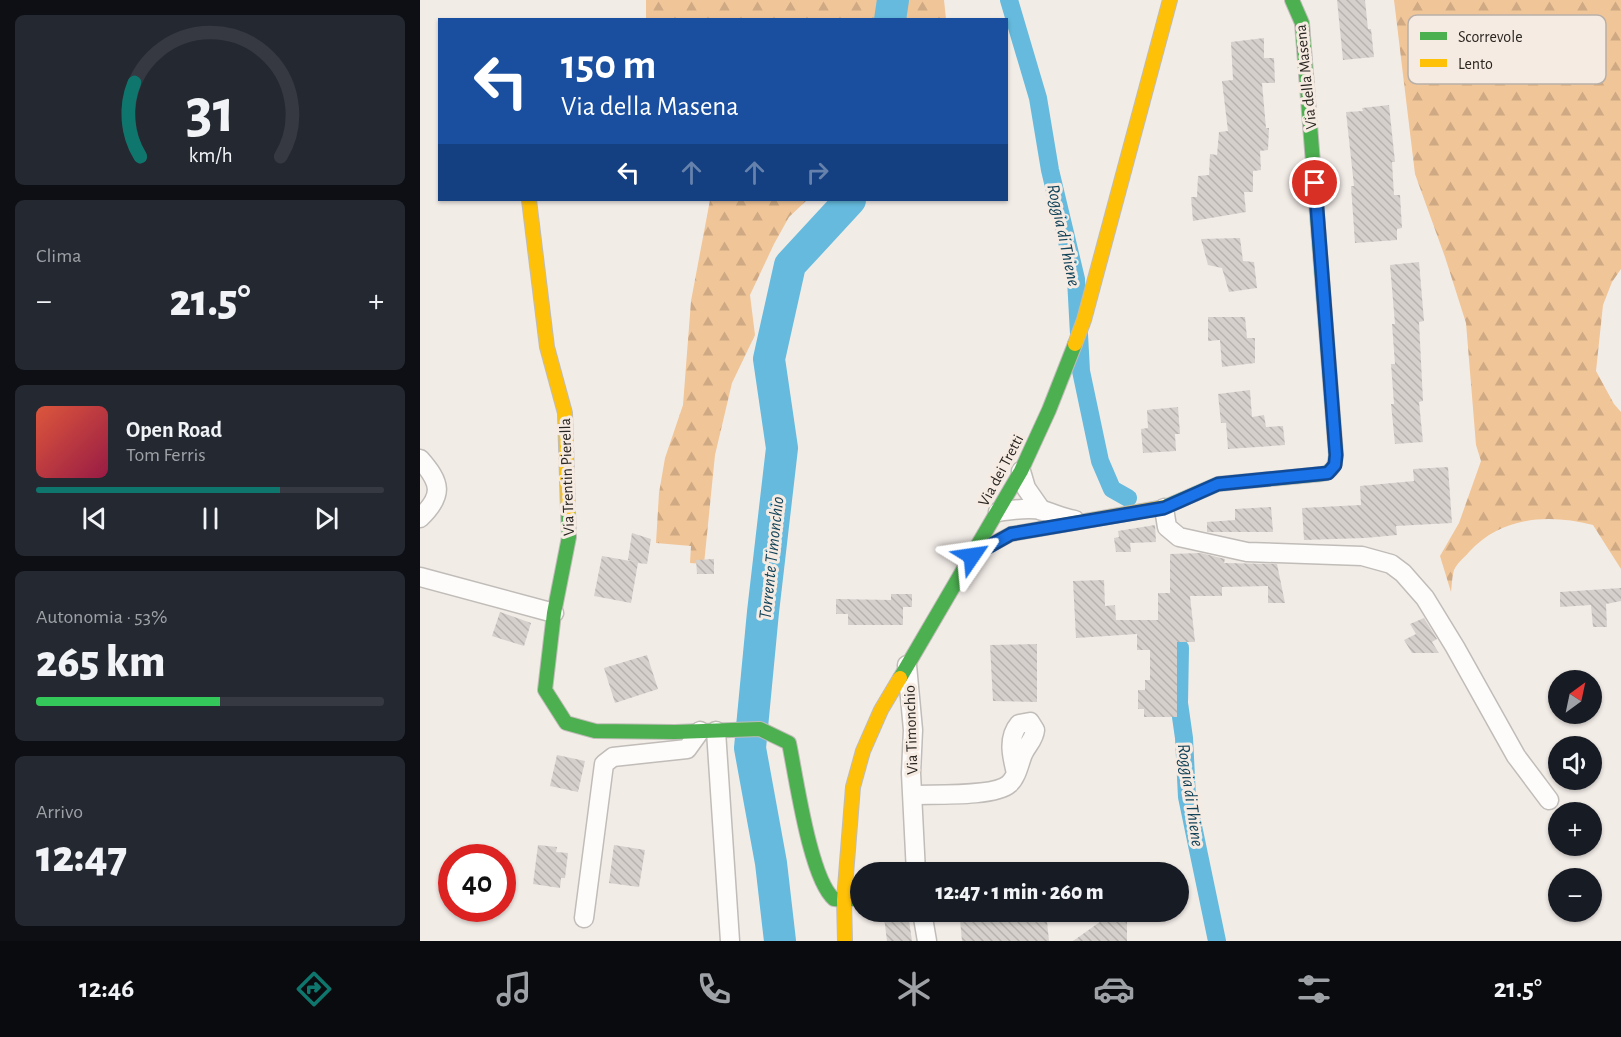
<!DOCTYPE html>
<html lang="it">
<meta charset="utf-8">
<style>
:root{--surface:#171b24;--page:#242831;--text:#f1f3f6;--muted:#9ea1a6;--line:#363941;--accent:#0f766e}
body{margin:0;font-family:"Alegreya Sans",sans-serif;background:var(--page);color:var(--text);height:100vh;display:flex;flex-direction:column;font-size:22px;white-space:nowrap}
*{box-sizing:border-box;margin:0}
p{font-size:20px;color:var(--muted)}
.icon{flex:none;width:33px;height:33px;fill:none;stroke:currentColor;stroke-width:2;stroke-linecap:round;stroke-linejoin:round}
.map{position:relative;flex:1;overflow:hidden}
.drawer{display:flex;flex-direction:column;gap:15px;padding:15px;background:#0d0f14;width:420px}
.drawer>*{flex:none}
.top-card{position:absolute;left:18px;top:18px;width:570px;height:183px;border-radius:0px;box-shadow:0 2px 4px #0004;background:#1a4fa0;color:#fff;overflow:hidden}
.needle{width:39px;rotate:33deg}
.fabs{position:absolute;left:1128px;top:670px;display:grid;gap:12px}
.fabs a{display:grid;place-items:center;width:54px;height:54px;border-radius:50%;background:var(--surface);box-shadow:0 2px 4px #0004;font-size:30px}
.speed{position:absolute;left:18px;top:844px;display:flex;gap:12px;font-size:30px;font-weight:700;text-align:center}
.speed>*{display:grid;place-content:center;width:78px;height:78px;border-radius:50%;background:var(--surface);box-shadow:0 2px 4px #0004;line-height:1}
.speed .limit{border:9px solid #d22;background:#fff;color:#111}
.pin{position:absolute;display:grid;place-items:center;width:51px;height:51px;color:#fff;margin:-26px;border:3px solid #fff;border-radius:50%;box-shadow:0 2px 6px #0007}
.me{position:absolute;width:66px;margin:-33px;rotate:58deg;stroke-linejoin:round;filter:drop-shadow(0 0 4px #0008)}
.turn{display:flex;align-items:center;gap:21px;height:126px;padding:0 24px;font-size:27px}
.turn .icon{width:78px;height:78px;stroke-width:2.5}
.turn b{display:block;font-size:42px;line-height:51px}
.lanes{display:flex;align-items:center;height:57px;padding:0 24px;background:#0003;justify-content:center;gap:30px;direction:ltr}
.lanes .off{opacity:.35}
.big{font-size:45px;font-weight:800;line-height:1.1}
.drawer .tile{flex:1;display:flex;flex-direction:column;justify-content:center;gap:9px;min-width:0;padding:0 21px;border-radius:9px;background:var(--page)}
.drawer .dial{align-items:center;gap:0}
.dial svg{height:156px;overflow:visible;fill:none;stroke:var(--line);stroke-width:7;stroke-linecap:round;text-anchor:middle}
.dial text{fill:var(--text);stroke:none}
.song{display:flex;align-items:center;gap:18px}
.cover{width:72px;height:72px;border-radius:9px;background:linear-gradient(135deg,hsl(10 70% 55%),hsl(340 70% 35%))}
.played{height:6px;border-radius:3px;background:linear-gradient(90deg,var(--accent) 70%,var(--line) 70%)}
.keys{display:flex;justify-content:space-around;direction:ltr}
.heat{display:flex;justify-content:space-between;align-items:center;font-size:33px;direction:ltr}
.charge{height:9px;border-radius:4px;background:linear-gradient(90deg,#34c759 53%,var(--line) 0)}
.trip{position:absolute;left:430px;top:862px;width:339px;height:60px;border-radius:30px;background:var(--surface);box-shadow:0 2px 4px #0004;font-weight:800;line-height:60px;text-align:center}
.tabs{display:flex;height:96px;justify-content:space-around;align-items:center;background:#090b0e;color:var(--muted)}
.tabs .icon{width:42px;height:42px}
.tabs .selected{color:var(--accent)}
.tabs b{font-size:27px;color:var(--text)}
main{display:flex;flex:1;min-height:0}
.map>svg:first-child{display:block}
</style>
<main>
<section class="drawer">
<div class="tile dial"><svg viewBox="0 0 100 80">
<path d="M14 69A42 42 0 1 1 86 69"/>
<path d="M14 69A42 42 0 0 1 11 31" stroke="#0f766e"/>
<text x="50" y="56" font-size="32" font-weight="700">31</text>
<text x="50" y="72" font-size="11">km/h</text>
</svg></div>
<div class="tile"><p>Clima</p>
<div class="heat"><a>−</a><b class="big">21.5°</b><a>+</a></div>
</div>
<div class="tile">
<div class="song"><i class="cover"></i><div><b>Open Road</b><p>Tom Ferris</p></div></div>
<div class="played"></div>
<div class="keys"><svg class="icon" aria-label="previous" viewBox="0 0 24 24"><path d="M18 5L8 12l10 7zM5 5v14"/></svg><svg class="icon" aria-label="pause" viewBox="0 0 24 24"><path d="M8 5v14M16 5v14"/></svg><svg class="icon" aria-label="next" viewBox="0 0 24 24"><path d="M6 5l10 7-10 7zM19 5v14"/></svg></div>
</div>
<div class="tile"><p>Autonomia · 53%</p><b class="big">265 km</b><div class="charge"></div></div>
<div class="tile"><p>Arrivo</p><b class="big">12:47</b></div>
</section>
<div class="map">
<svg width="1201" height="941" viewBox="0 0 1201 941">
<defs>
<pattern id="forest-firs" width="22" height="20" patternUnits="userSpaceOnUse" patternTransform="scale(1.5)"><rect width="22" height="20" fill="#f0c598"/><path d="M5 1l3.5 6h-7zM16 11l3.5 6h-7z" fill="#cea983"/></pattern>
<pattern id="building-back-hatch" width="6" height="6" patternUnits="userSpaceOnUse" patternTransform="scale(1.5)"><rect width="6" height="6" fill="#d5d0cc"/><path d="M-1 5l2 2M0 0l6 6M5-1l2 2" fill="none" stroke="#b7b2af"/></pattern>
</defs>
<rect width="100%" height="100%" fill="#f2ece7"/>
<!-- forest -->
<g fill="url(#forest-firs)">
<polygon points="226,0 524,0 526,19 226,19"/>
<path d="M 974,0 L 1201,0 L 1201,269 L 1192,282 L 1183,305 L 1176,371 L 1194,404 L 1201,412 L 1201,569 L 1173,525 C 1129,514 1082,516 1049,552 C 1045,557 1037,563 1034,570 C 1032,576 1032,585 1031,592 L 1020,556 L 1039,523 L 1061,461 L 1056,445 L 1046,323 L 1025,257 L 995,174 Z"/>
<polygon points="290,200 387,200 369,217 354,244 330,295 335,335 312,383 295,455 284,564 270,563 271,546 236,543 239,493 245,458 263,405 271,301"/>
</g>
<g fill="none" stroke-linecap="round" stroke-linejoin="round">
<!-- canal -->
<g stroke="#65badd" stroke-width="18">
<polyline points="589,0 618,98 630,170 656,279 661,371 680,461 692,489 708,498"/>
<polyline points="760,648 759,703 764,738 767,797 797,941"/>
</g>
<!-- river -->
<g stroke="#65badd" stroke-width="32">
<polyline points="470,20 473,0"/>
<polyline points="360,941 351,863 330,748 343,612 362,448 349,359 370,265 430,200"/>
</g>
</g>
<!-- building -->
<g fill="url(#building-back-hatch)">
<polygon points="917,0 945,0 948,29 951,29 954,57 923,60"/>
<polygon points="844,38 844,58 854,58 855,83 842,83 846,128 849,128 848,150 840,151 841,170 833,171 833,192 824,192 826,212 773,221 771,197 777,197 778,176 789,175 790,154 797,155 799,132 808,131 802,81 813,80 811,42"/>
<polygon points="969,105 975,162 972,162 974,195 980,195 982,228 977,229 977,240 935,243 931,186 934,186 926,112 943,111 942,108"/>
<polygon points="820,238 823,261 834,262 837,288 809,292 802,268 788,265 781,239"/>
<polygon points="999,262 1004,321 999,322 1003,401 999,402 1003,442 975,444 971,404 974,404 971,364 975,364 972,324 975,324 970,265"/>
<polygon points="788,317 825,317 827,338 835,338 835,363 802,367 800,340 788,341"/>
<polygon points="830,390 832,417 844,415 846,427 863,426 865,445 808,449 806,423 801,423 798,394"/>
<polygon points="758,407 760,434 755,434 756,451 723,453 721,429 728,428 727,410"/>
<polygon points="1028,467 1032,523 976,526 977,535 945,538 884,540 882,508 941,505 940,486 994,481 993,469"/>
<polygon points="851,507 853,532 787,532 787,522 815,520 815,509"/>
<polygon points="735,525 736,542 710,543 711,552 696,552 694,538 699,537 698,531"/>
<polygon points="212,533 231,539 227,564 218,563 211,603 174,596 182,556 216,562 208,560"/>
<polygon points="781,553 805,559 804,563 857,564 865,603 848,603 848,586 802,587 802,596 770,596 775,642 757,642 757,717 724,717 724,709 718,709 718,690 725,690 725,680 730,680 730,650 717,650 717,634 656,638 653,581 684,580 685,606 695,605 696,620 738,620 738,593 750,593 750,554"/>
<polygon points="294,559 294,574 277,574 276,560"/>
<polygon points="1201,588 1201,601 1186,604 1187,627 1173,627 1171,605 1140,607 1140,592"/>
<polygon points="471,594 492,594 492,607 483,607 483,625 428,625 428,614 416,614 416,599 471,600"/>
<polygon points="80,612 111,623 104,646 72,636"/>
<polygon points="1004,618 1017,639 1012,642 1019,653 992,653 984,640 996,634 990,624"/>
<polygon points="617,644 617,702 573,701 570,645"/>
<polygon points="227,655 238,689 195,703 184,668"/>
<polygon points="137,755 165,761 158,792 130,786"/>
<polygon points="118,845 137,847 136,852 148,853 145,878 141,878 140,888 113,884"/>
<polygon points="194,845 225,850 219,887 189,883"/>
<polygon points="626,912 629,941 542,941 540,920"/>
<polygon points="694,912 707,912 707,941 653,941"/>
<polygon points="488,914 492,941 467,941 464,917"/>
</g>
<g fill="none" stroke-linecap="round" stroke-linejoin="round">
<defs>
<g id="street">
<path d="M 0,459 C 21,483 24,495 0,518"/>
<polyline points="601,471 606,488 622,511"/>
<polyline points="744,508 747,527 759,537 827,552 942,556 971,564 983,573 1005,598 1035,647 1096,756 1129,800"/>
<path d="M 578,512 C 592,510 607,507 622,510 C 633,513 643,518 655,520"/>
<polyline points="0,577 134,613"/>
<polyline points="487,665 493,730 491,773 496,873"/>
<polyline points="296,731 310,941"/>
<path d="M 493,795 C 514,794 575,797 589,784 C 597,777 599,764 603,754 C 607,745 614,740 615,730 L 610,722 L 599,724 C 587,738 592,757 596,773"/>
<polyline points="502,912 507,941"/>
<polyline points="164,918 184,764 193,757 267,749 280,731"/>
</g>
<g id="fast">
<path d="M 745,507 L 798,484 L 902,474 C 913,472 915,465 916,455 L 882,23 L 872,0"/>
<path d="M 148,511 L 149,537 L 134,613 L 125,690 L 146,723 L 175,731 L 255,732 L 340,729 L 369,743 C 376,776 390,879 414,899 L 424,900 L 438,898"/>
<polyline points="480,678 601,471 629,410 655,344"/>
</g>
<g id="slow">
<polyline points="109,200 127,347 145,413 148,511"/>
<polyline points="655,344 664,320 750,0"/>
<polyline points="552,555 591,534 745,507"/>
<polyline points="425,941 424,900 433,787 443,751 461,710 480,678"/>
</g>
</defs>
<!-- street casing -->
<use href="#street" stroke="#c0bcb8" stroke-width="21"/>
<!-- fast casing -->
<use href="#fast" stroke="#c0bcb8" stroke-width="16"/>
<!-- slow casing -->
<use href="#slow" stroke="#c0bcb8" stroke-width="16"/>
<!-- street -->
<use href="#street" stroke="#fdfcfb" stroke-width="18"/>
<!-- fast -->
<use href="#fast" stroke="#4caf50" stroke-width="14"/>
<!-- slow -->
<use href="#slow" stroke="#ffc107" stroke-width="14"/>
</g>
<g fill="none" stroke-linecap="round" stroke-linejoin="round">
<defs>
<polyline id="route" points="552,556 591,534 744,508 798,484 908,473 915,465 916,455 895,183"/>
</defs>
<!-- route casing -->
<use href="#route" stroke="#114b97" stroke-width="15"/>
<!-- route -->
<use href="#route" stroke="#1a73e8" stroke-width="10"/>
</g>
<g text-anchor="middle" stroke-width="6" stroke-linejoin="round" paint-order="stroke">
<!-- street labels -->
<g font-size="16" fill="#292521" stroke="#f6ebe2">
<text transform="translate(885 77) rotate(-96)" y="6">Via della Masena</text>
<text transform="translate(580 470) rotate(-62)" y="6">Via dei Tretti</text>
<text transform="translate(146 477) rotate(-92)" y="6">Via Trentin Pierella</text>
<text transform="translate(490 730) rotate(-92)" y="6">Via Timonchio</text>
</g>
<!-- water labels -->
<g font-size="18" font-style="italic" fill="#124359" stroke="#f6ebe2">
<text transform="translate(644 235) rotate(78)" y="6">Roggia di Thiene</text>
<text transform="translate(351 558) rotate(-84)" y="6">Torrente Timonchio</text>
<text transform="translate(771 795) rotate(82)" y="6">Roggia di Thiene</text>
</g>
</g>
<!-- legend -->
<rect x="988" y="15" width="198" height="69" rx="9" fill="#f6ebe2" stroke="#b8b0a8" stroke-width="1.5"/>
<rect x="1000" y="32" width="27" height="8" fill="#4caf50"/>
<rect x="1000" y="59" width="27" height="8" fill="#ffc107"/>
<g font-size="16" fill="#292521">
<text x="1038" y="42">Scorrevole</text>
<text x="1038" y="69">Lento</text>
</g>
</svg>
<div class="fabs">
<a><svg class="needle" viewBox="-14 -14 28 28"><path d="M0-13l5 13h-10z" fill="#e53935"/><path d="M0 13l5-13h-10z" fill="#9ea1a6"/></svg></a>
<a><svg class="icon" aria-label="sound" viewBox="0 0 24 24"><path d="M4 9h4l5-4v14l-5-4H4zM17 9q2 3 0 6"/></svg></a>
<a>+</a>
<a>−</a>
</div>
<div class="speed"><div class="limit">40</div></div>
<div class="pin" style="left:895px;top:183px;background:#d93025"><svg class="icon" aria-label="arrive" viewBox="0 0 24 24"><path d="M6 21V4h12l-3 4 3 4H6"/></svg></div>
<svg class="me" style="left:552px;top:556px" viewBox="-20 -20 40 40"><path d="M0-17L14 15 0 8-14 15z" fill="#1a73e8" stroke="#fff" stroke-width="4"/></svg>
<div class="trip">12:47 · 1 min · 260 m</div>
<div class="top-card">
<div class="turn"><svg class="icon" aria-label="left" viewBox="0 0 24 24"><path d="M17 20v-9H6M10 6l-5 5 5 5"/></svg><div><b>150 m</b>Via della Masena</div></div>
<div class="lanes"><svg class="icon" aria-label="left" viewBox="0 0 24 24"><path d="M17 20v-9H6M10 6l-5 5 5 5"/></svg><svg class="icon off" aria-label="ahead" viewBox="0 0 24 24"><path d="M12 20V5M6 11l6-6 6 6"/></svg><svg class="icon off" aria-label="ahead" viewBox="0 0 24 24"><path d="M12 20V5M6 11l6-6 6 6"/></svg><svg class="icon off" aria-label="right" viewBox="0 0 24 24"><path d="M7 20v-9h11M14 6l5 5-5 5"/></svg></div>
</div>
</div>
</main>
<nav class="tabs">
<b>12:46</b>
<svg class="icon selected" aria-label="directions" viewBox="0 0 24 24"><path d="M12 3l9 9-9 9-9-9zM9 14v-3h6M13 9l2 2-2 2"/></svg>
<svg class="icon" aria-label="music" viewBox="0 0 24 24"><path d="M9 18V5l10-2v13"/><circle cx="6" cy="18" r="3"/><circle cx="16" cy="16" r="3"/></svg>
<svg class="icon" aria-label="phone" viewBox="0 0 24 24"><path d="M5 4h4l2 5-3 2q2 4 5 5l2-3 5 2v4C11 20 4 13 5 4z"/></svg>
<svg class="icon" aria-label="climate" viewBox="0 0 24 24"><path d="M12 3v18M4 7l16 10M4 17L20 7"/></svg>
<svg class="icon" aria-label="car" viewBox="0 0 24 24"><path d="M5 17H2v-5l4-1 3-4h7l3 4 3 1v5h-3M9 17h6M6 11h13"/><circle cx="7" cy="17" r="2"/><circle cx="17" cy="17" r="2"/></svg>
<svg class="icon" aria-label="filters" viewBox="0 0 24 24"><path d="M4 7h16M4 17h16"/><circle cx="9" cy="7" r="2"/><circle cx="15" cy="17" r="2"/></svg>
<b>21.5°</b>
</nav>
